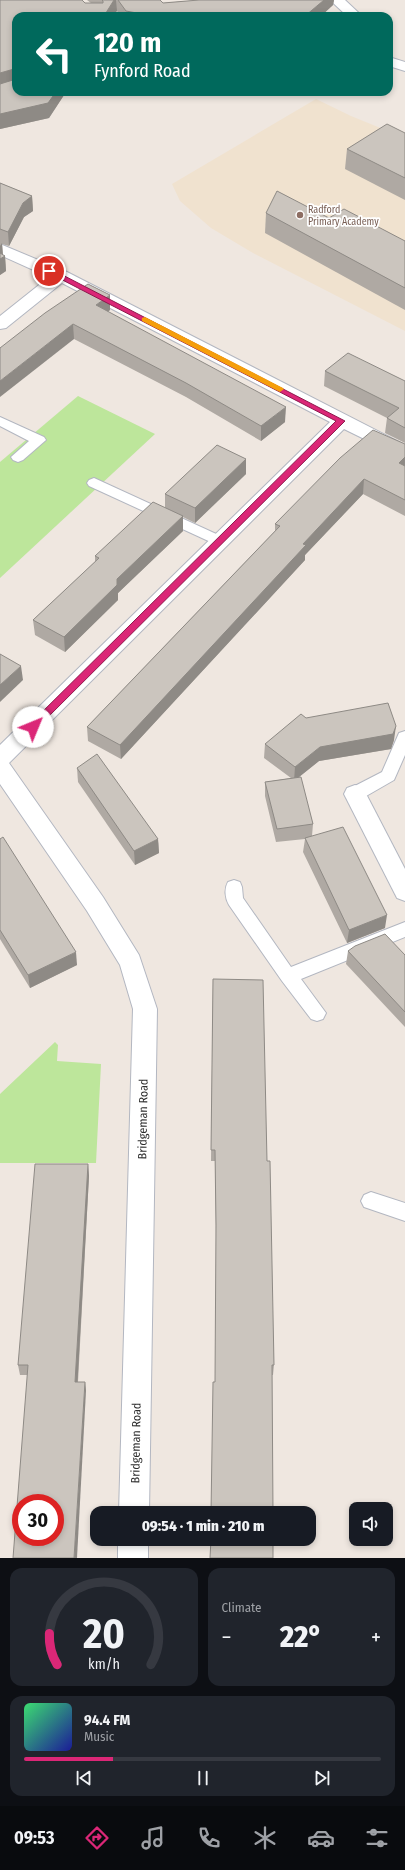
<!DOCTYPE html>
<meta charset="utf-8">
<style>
:root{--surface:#171b24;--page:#20242c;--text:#f1f3f6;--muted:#9ea1a6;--line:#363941;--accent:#db2777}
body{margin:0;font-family:"Fira Sans Condensed",sans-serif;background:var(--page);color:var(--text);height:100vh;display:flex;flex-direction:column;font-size:15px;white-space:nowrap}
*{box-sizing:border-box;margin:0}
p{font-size:13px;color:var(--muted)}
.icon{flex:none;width:22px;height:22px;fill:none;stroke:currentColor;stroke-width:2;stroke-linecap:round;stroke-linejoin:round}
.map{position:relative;height:1558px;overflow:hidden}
.drawer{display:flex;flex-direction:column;gap:10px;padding:10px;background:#0d0f14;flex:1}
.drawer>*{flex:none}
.banner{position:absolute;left:12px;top:12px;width:381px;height:84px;border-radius:12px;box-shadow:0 2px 6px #0003;background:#00695c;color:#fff;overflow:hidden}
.controls{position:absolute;left:349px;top:1502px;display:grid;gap:8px}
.controls a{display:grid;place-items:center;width:44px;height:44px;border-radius:8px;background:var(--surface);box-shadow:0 2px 6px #0003;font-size:20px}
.speed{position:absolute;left:12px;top:1494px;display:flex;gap:8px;font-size:20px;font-weight:700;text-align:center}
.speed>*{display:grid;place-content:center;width:52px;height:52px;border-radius:50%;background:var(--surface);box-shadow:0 2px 6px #0003;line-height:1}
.speed .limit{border:6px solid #d22;background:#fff;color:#111}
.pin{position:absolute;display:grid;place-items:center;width:34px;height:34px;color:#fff;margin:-17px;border:2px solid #fff;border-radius:50%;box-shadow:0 1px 4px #0007}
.me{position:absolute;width:44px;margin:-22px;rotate:45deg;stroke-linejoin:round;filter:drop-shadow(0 0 3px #0008)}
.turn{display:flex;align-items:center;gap:14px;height:84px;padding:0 16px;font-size:18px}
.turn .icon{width:52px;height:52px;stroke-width:2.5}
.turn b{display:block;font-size:28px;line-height:34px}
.big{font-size:30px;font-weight:800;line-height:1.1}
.drawer .card{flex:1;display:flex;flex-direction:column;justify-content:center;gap:6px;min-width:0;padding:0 14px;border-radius:12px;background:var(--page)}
.drawer .dial{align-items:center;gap:0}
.dial svg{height:104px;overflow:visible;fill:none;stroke:var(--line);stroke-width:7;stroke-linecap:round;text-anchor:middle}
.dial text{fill:var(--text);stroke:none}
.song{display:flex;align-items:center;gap:12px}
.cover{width:48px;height:48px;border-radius:6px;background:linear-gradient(135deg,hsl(140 70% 55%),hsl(240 70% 35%))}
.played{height:4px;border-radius:2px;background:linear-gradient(90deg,var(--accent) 25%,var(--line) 25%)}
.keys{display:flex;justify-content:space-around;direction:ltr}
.heat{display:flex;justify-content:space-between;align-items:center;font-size:22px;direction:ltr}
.drawer .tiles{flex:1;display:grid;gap:10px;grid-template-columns:1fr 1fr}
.card:last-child{grid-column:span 2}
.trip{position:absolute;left:90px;top:1506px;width:226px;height:40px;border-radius:12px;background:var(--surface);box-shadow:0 2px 6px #0003;font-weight:800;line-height:40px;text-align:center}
.tabs{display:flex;height:64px;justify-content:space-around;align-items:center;background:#090b0e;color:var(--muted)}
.tabs .icon{width:28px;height:28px}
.tabs .active{color:var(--accent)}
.tabs b{font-size:18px;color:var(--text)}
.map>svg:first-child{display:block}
</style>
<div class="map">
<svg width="405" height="1558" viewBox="0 0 405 1558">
<rect width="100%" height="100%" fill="#efe7e0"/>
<!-- education -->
<polygon fill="#f0e2cf" points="316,99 351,116 405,138 405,331 253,253 211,228 180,201 172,184"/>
<!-- green -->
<g fill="#bde69b">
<polygon points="78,396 155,434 0,578 0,462"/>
<polygon points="55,1042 58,1045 57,1061 101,1064 96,1163 0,1163 0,1094"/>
</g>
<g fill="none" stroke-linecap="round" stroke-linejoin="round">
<defs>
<g id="lane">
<polygon points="0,417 44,437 46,440 23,460 18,462 13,460 11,457 29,441 0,426"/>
<polygon points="94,478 225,538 227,541 225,544 220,546 215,544 89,486 87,483 89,480"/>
<polygon points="405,731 405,755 394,780 361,799 355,800 349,799 347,794 349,789 382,772 399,733"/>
<path d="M 234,880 L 240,882 L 242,887 L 243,898 L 291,967 L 405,922 L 405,937 L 301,979 L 326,1013 L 323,1019 L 317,1021 L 311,1019 L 282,981 L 229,905 C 225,898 224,889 228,882 Z"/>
<polygon points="371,1192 405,1203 405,1221 364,1207 361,1201 364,1195"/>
</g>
<g id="street">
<polygon points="330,0 345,0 362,16 347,16"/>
<polygon points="0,244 67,272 405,445 405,459 344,429 9,763 103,897 139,955 157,1009 149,1513 119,1513 133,1009 120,965 87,911 0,784 0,745 330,422 62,283 6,328 0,329 0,316 49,277 0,255"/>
<polygon points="355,785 363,788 405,869 405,901 397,898 344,794 347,788"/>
<rect x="118" y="1539" width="30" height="19"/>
</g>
<polygon id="secondary" points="389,57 405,62 405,71 389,66"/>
</defs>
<!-- lane casing -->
<use href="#lane" stroke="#b3b7c1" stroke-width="2"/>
<!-- street casing -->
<use href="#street" stroke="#b3b7c1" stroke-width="2"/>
<!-- secondary casing -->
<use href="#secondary" stroke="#b3b7c1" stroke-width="2"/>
<!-- lane -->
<use href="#lane" fill="#fff" fill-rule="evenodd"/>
<!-- street -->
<use href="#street" fill="#fff" fill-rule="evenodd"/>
<!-- secondary -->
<use href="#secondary" fill="#fff" fill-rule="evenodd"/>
</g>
<!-- wall -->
<g fill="#afa9a3">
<polygon points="0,0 85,3 91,3 87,0 160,0 163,3 199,0 334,0 333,5 321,16 120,16 117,11 16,16 16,92 66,92 49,118 0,129"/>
<polygon points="405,133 405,200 345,169 347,149"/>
<polygon points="0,183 32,196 33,211 24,217 9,246 2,244 3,255 5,256 6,271 0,275"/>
<polygon points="266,213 329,218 405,241 405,310 265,233"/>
<polygon points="110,310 108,312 285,422 261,441 186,397 74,339 0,348"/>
<polygon points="325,371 405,381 405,443 385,433 387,418 324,386"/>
<polygon points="405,444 405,516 363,494 305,555 305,560 121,759 88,741 87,727 275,531 275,524"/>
<polygon points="246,459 246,474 195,523 183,517 183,531 118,593 118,600 65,652 35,635 33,620 95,562 95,556 165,508 165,494"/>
<polygon points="306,718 394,740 391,749 319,761 299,777 313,824 312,836 385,928 347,943 303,852 305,839 276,842 265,796 265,782 291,778 264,758 265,744"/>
<polygon points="77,768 158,839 159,853 135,865 78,782"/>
<polygon points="0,839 77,965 30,988 0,939"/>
<polygon points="348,951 405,955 405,1027 346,964"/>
<polygon points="213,979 267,1161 274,1365 273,1375 272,1375 216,1236 215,1161 211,1161"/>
<polygon points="88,1164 89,1176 78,1382 85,1382 86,1391 27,1375 20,1375 18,1365"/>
</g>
<!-- shaded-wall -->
<g fill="#8e8a85">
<polygon points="114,0 116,0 117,11 113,16 104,16"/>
<polygon points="324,0 334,0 333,5 321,16 305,16"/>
<polygon points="14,69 16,84 0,88 0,73"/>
<polygon points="56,92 66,92 49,118 0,129 0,114"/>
<polygon points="32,196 33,211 24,217 9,246 8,232 23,203"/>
<polygon points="2,243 3,257 5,256 6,271 0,275 0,246"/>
<polygon points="110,295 110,310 97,320 96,305"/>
<polygon points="73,324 74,339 0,397 0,381"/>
<polygon points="286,407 285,422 261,441 261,426"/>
<polygon points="405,457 405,470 399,463"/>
<polygon points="246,459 246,474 195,523 195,508"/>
<polygon points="364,479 363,494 305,555 305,560 121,759 120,745 303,544"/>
<polygon points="183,516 183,531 118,593 118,600 65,652 64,637 117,579"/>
<polygon points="21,666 23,680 0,702 0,685"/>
<polygon points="396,726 394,740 391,749 319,761 294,781 295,767 320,747"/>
<polygon points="158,839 159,853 135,865 134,851"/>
<polygon points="387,915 385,928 347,943 349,930"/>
<polygon points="76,952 77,965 30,988 28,975"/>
<polygon points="88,1164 89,1176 77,1391 75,1382"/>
<polygon points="85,1382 86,1391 77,1558 74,1558"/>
</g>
<!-- building -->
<g fill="#cbc5be" stroke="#8e8a85" fill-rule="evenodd">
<polygon points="0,0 82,0 85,3 103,3 103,1 102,0 114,0 104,16 16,16 16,70 14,69 0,73"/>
<polygon points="118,0 160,0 163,3 199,0 324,0 305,16 153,16 126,11"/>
<polygon points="16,79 16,92 56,92 48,103 0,114 0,84"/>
<polygon points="387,124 405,133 405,178 347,149"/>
<polygon points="0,183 32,196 23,203 8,232 0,229"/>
<polygon points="277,191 329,218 344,209 405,241 405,288 266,213"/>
<polygon points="0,253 5,256 0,259"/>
<polygon points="88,284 110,295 96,305 286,407 261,426 186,383 73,324 0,381 0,348 45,313"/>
<polygon points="348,353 405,381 405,428 387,418 399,408 325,371"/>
<polygon points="373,430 405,444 405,457 399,463 405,466 405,500 364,479 303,544 306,545 120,745 87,727 280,526 275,524 340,458"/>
<polygon points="217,445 246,459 195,508 165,494"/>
<polygon points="153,502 183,516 117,579 117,585 64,637 33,620 99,558 95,556"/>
<polygon points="0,654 21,666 0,685"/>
<polygon points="388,703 396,726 393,734 320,747 295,767 265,744 301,714 306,718"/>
<polygon points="97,754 158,839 134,851 77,768"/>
<polygon points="301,777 313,824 277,829 265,782"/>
<polygon points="343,827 387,915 349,930 305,838"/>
<polygon points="3,837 76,952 28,975 0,930 0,839"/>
<polygon points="385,934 405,955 405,1012 348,951 355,946"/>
<polygon points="213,979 263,980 267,1161 270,1161 274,1365 272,1365 273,1513 211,1513 213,1382 215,1382 216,1225 215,1150 211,1150"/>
<path d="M 35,1164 L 88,1164 L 75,1382 L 85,1382 L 74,1558 L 13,1558 L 28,1365 L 18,1365 ZM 21,1503 L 55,1503 L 55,1537 L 21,1537 Z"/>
<polygon points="211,1539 273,1539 273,1558 210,1558"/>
</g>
<!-- route -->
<polygon fill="#db2777" stroke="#8e194d" points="47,269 51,269 345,421 36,729 33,730 28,727 30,724 336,421 47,272"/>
<!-- slow -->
<polygon fill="#f59e0b" points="145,317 283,388 284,389 280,392 278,391 142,321 142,318"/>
<!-- markers -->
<circle fill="#8d6e63" stroke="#fff" stroke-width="1.5" cx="300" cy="215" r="4"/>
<g text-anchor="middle" stroke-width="3.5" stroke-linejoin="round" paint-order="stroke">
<!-- far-education labels -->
<g font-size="10" fill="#785e54" stroke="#fff" text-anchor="start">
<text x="308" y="213">Radford<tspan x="308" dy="12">Primary Academy</tspan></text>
</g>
<!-- street labels -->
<g font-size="12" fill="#2d2d2d" stroke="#fff">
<text transform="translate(143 1119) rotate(-89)" y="4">Bridgeman Road</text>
<text transform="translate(136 1443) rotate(-89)" y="4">Bridgeman Road</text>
</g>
</g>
</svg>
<div class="controls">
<a><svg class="icon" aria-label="sound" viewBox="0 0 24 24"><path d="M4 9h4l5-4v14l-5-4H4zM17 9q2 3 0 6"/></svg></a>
</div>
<div class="speed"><div class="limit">30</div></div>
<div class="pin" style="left:49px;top:271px;background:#d93025"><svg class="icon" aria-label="arrive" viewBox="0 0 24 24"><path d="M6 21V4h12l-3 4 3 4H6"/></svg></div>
<svg class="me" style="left:33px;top:727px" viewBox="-20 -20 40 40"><circle r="19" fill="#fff"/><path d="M0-13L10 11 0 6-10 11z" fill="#db2777"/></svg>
<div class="trip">09:54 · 1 min · 210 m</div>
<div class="banner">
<div class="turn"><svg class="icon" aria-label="left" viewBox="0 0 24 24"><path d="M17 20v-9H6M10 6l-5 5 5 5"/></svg><div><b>120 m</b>Fynford Road</div></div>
</div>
</div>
<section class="drawer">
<div class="tiles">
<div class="card dial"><svg viewBox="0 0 100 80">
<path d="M14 69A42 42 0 1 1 86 69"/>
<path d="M14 69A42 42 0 0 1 8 45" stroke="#db2777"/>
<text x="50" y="56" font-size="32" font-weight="700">20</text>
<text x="50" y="72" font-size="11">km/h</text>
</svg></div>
<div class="card"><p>Climate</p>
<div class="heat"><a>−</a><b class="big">22°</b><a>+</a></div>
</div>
<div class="card">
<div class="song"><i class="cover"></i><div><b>94.4 FM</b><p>Music</p></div></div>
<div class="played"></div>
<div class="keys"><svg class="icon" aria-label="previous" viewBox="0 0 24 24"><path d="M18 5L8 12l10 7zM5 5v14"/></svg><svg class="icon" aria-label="pause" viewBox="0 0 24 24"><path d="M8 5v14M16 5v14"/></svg><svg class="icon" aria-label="next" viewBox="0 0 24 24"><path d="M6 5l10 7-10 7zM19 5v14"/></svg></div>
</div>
</div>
</section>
<nav class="tabs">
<b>09:53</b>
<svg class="icon active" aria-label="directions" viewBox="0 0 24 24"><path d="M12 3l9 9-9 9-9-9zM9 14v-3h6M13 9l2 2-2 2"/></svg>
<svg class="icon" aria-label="music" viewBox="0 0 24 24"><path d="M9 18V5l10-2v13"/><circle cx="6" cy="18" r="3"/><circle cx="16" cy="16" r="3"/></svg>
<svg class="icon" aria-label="phone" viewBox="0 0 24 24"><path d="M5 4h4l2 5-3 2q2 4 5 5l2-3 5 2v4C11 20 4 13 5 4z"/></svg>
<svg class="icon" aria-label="climate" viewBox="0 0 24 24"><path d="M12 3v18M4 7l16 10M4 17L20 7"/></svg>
<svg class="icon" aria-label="car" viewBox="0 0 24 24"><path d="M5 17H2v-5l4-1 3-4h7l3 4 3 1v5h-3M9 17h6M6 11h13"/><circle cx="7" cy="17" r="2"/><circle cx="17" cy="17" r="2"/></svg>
<svg class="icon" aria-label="filters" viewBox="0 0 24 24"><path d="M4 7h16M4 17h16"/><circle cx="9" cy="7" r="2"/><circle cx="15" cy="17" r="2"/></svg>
</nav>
